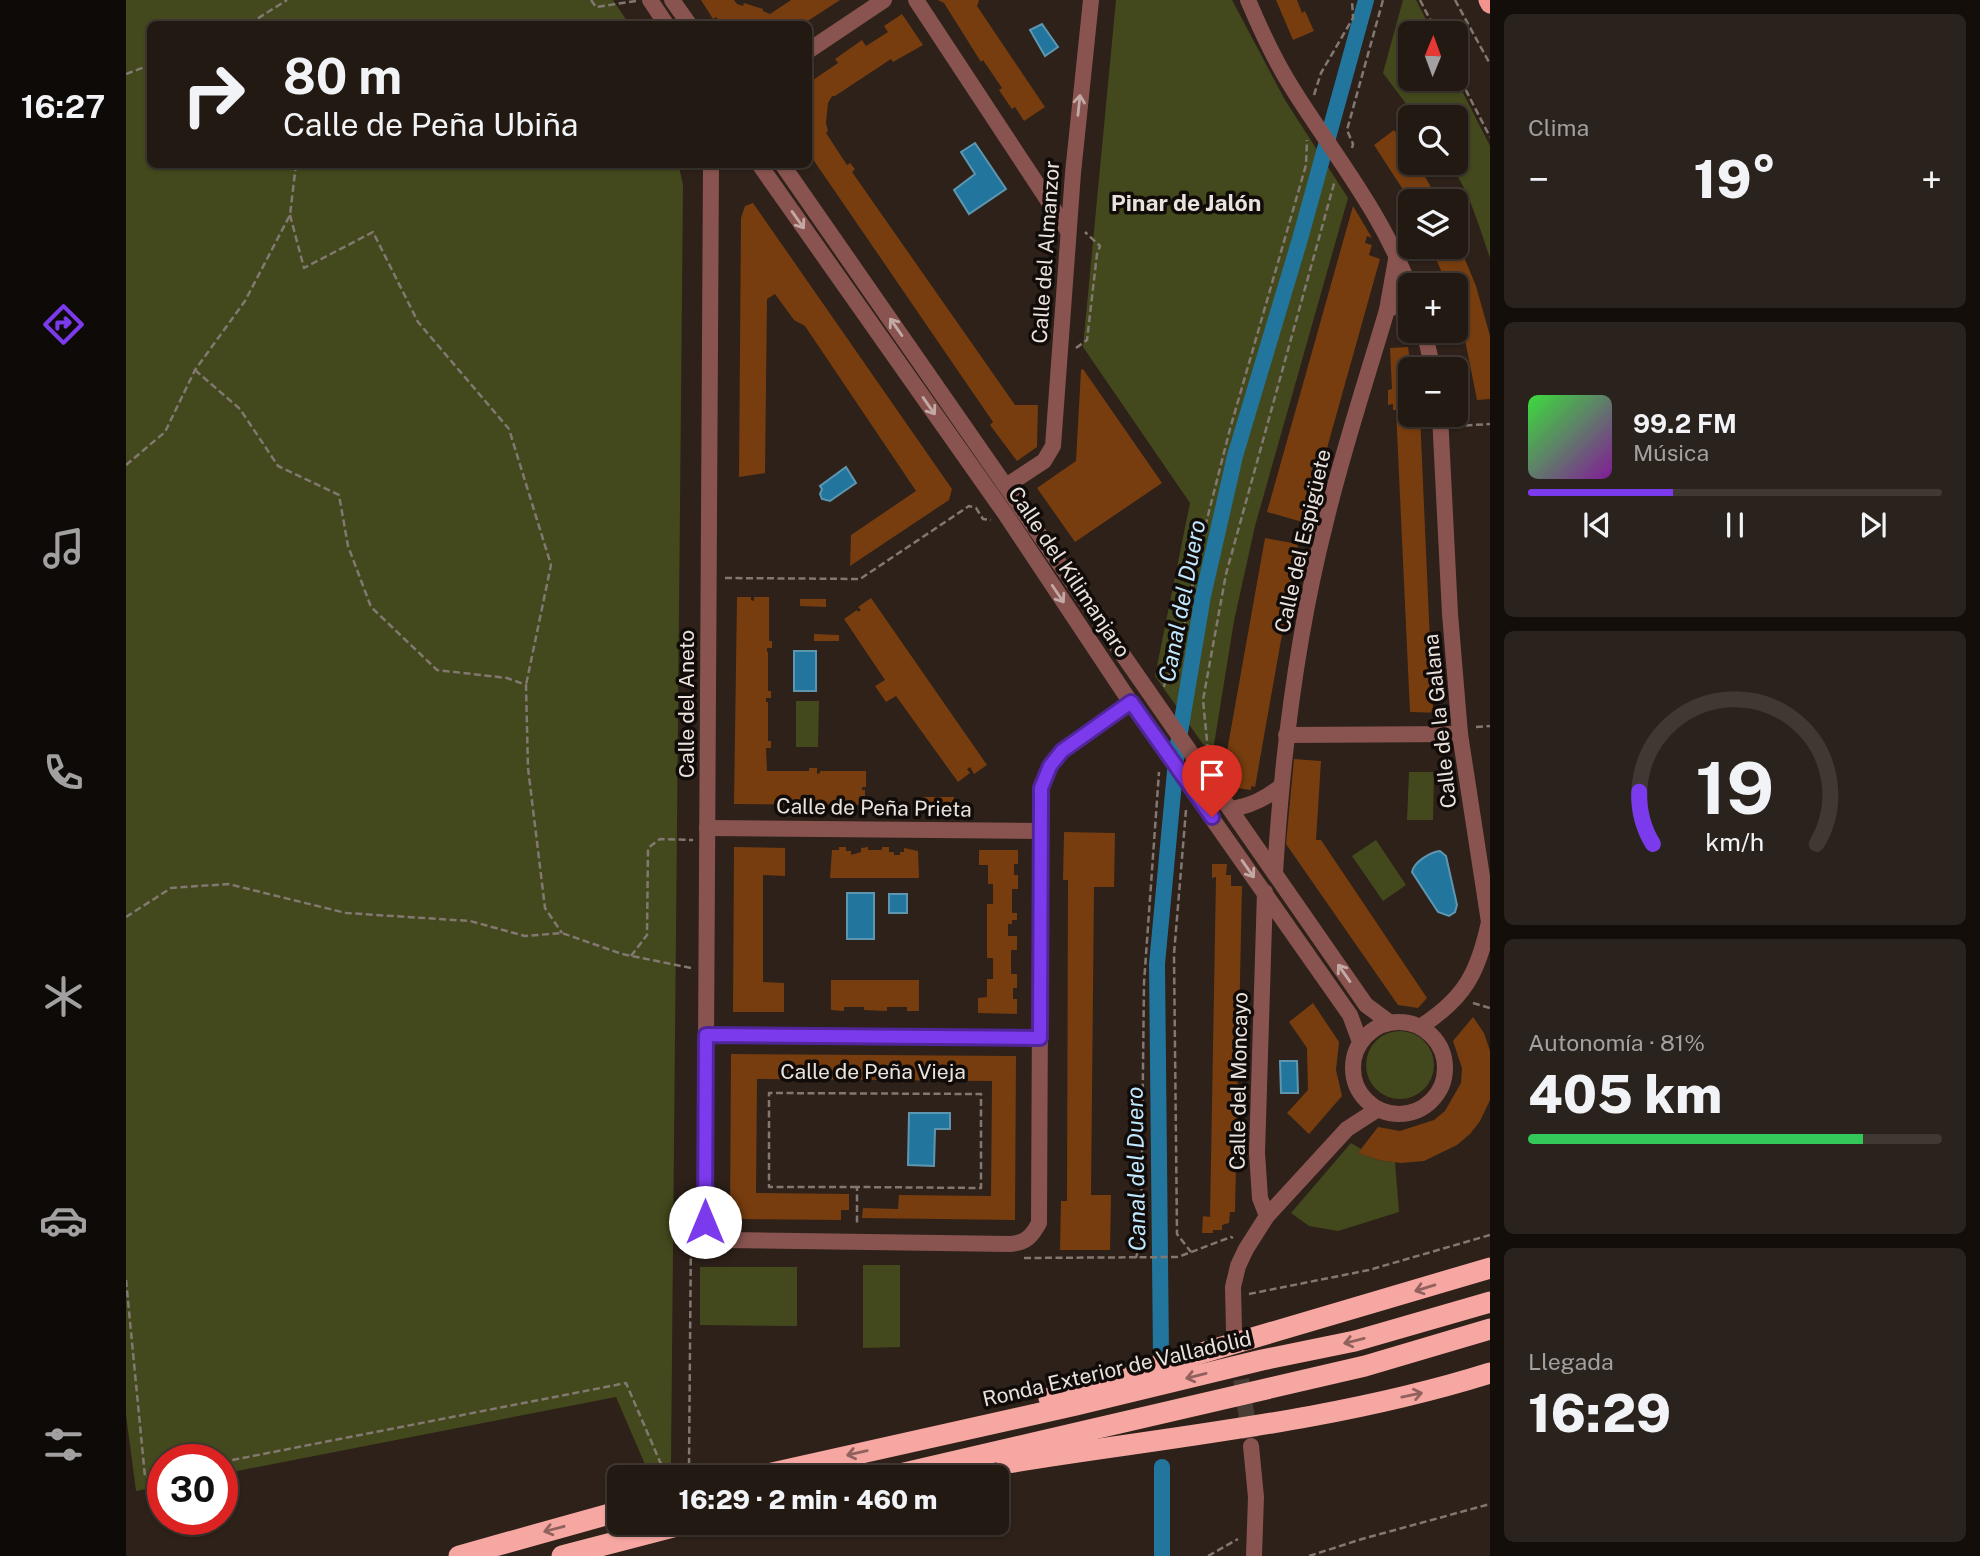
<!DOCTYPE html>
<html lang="es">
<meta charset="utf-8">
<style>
:root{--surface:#221913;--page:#2a221c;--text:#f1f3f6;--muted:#a2a0a0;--line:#3f3833;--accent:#7c3aed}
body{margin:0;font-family:"Public Sans",sans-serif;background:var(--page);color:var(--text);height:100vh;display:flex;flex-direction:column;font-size:26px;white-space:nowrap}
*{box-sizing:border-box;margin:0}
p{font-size:23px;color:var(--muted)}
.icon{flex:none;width:38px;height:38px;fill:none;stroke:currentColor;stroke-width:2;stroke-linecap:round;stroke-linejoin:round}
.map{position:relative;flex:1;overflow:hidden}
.side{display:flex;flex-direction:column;gap:14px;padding:14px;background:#130e0a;width:490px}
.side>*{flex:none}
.hud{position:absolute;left:21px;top:21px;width:665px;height:147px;border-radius:10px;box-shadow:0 2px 5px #0004,0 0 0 2px var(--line);background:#221913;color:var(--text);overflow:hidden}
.needle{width:46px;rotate:1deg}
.buttons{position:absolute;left:1272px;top:21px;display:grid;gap:14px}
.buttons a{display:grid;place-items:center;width:70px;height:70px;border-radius:10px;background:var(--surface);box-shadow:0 2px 5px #0004,0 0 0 2px var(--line);font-size:35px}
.speed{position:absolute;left:21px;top:1444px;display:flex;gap:14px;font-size:35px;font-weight:700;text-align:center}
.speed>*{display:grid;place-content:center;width:91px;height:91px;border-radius:50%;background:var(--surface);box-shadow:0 2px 5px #0004,0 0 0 2px var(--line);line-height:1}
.speed .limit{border:10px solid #d22;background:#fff;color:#111}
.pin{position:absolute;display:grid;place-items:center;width:60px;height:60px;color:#fff;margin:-72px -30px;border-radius:50% 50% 50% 0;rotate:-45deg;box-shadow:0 0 7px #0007}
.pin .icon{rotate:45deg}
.me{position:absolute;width:77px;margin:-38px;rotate:0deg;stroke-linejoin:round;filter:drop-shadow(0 0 5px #0008)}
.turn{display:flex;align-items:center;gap:24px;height:147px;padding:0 21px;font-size:32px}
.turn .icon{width:91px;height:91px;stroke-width:2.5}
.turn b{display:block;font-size:49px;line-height:60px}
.big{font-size:52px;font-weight:800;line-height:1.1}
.side .widget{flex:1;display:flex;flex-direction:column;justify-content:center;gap:10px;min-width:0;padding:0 24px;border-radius:10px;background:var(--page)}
.side .dial{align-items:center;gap:0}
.dial svg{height:182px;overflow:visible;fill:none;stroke:var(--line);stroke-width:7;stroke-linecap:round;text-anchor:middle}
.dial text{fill:var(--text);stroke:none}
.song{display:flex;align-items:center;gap:21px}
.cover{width:84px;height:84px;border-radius:10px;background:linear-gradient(135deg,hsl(120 70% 55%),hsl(290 70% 35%))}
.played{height:7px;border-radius:4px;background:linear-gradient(90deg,var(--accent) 35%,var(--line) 35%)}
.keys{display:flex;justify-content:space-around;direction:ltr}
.heat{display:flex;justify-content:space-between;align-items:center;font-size:38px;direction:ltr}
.charge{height:10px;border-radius:5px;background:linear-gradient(90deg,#34c759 81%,var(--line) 0)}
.trip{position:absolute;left:481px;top:1465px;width:402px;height:70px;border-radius:10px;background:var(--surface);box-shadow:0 2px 5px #0004,0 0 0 2px var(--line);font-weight:800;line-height:70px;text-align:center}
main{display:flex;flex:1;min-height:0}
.tab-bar{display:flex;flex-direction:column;width:126px;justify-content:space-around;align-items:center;background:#0e0a08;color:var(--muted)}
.tab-bar .icon{width:49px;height:49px}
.tab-bar .active{color:var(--accent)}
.tab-bar b{font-size:32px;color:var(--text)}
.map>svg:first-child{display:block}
</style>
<main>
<nav class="tab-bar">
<b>16:27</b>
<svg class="icon active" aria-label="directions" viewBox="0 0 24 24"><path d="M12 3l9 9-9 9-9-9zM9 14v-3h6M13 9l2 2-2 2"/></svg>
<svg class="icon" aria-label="music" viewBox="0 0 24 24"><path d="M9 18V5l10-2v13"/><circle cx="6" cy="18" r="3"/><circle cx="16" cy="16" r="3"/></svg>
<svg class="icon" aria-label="phone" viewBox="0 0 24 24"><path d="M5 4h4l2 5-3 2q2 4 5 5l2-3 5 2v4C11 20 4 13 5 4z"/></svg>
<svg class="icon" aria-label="climate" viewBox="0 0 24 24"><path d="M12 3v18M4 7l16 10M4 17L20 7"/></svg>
<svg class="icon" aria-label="car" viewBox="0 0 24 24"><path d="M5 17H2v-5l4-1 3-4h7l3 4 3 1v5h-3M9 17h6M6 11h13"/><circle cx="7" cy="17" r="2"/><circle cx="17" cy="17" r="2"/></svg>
<svg class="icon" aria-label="filters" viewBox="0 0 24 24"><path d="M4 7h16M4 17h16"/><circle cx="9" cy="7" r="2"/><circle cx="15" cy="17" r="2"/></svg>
</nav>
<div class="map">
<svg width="1364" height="1556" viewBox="0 0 1364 1556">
<rect width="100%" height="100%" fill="#2d2119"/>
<!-- green -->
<g fill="#43491c">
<polygon points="0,0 487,0 503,24 24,24 24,164 551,164 553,167 557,185 545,1463 521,1469 490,1397 96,1474 96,1460 37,1460 37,1486 10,1491 0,1415"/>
<polygon points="990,0 1106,0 1159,100 1222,198 1129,526 1108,621 1086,757 1029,676 1064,503 957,347"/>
<path d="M 1277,0 L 1290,0 L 1307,33 L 1284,33 L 1284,79 L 1330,79 L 1364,146 L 1364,258 C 1353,226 1343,190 1323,163 L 1330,163 L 1330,117 L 1290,117 L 1257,73 Z"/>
<polygon points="670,701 693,701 692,747 670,747"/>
<polygon points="1283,772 1308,772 1307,820 1281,820"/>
<polygon points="1250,840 1280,885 1257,901 1226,856"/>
<circle cx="1274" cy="1065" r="34"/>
<polygon points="1225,1143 1235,1149 1233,1153 1253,1160 1269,1162 1273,1212 1212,1231 1183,1226 1165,1213"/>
<polygon points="737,1265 774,1265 774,1347 737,1348"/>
<polygon points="574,1267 671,1267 671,1326 574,1325"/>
</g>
<!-- water -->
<g fill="#22769d" stroke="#5e96b0" stroke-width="2">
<polygon points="916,24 932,47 919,56 904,30"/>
<polygon points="849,143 880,189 843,214 828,190 849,174 835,152"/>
<polygon points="720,467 730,483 704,501 696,499 694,494 696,489 694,486"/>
<rect x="668" y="651" width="22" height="40"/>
<path d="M 1314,851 L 1320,856 L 1331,905 L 1329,912 L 1323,916 L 1312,912 L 1286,872 C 1288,862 1304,852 1314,851 Z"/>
<rect x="721" y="893" width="27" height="46"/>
<rect x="763" y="894" width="18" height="19"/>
<polygon points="1154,1061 1171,1061 1172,1093 1155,1093"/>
<polygon points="783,1113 824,1113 824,1129 809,1129 808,1166 782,1165"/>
</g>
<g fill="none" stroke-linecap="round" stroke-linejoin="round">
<!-- canal -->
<g stroke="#22769d" stroke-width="16">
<polyline points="1035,1356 1031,964 1051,750 1077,596 1109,456 1174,239 1240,0"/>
<polyline points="1036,1467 1036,1556"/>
</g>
</g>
<!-- building -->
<g fill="#773d0f">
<polygon points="575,0 608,0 611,4 617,6 618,3 637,9 637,11 644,14 665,0 714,0 677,24 596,24 590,17 587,19"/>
<polygon points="812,0 853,0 851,6 919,107 898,121 889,107 886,109 873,90 876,88 857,60 855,62 818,3"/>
<polygon points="1150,0 1171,0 1176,13 1179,11 1188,31 1167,40"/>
<polygon points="776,14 797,45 767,62 765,59 709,96 706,96 702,103 700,123 702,131 700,133 721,165 724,163 729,169 726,172 889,405 912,405 911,447 891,461 864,425 867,422 682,152 682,73 687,80 712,63 709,59 736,40 740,46 762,32 758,26"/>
<polygon points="1268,130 1284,153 1284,163 1291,163 1313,201 1284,201 1284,206 1276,188 1248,145"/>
<polygon points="627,203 826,489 823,500 724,566 725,535 790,491 679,326 668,320 649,294 641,299 639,473 613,477 615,218 619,206"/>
<polygon points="1227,206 1246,238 1241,236 1239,243 1246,245 1243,255 1254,259 1180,523 1141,512"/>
<polygon points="1330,238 1350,286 1364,336 1364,399 1351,400 1340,345 1330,311 1330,285 1321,285 1305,247 1330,247"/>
<polygon points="1282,347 1285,369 1284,415 1294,415 1307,710 1319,709 1319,713 1284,712 1270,410 1267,410 1267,404 1262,405 1262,390 1266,389 1264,348"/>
<polygon points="957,369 1036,483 949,542 911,488 950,461 955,370"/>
<polygon points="1139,538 1172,544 1129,787 1125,786 1125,790 1111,788 1111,785 1104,783 1107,769 1098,768"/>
<polygon points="611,597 625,597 625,600 628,601 628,597 643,597 643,641 646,641 646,648 641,648 641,652 642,652 642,691 645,691 645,698 640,698 640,702 642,702 642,741 645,741 645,748 640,748 641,771 683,771 683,768 691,768 691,774 694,773 694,771 740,771 740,787 736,787 736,790 739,790 739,805 608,804"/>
<polygon points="745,598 861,765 848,774 844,767 841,769 844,773 832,782 770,696 760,702 749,686 759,680 718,619 731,610 732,612 735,610 732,607"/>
<polygon points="674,599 700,599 700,607 674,606"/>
<polygon points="688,634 713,635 713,641 688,641"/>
<polygon points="1168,759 1195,761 1190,840 1195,840 1301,998 1292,1008 1272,1005 1160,844"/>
<rect x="796" y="797" width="32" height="9"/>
<polygon points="938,832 989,833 988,887 968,887 965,1195 985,1195 984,1250 934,1250 935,1201 941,1201 942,880 937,880"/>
<polygon points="608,847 659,848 659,876 637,875 637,982 658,983 658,1012 607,1012"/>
<polygon points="713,847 720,847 720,851 725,851 725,855 735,852 735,848 742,847 742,850 756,850 756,847 763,847 763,852 768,852 768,855 774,855 774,852 778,852 778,848 792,851 793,878 704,878 706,850 713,850"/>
<polygon points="853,850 892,850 892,864 888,864 888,875 892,875 892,889 886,889 886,913 891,913 891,920 886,920 886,924 882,924 882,936 891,936 891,950 885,950 885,974 891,974 891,988 887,988 887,999 891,999 891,1014 852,1013 852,998 861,997 861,979 867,979 867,958 861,958 861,904 867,904 867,884 862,884 862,865 853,865"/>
<polygon points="1086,864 1101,864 1100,875 1105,875 1105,886 1116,886 1109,1212 1104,1212 1103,1223 1096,1225 1096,1230 1087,1230 1087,1233 1076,1233 1077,1216 1084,1217 1090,877 1086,878"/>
<polygon points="705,980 793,980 793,1011 781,1011 781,1007 761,1007 761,1011 738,1010 738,1007 718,1007 718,1011 705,1010"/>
<polygon points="1187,1003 1213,1042 1210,1070 1216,1096 1183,1134 1161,1113 1182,1090 1181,1048 1163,1022"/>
<polygon points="1347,1017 1358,1033 1364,1051 1364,1100 1354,1121 1344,1134 1331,1145 1298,1161 1275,1163 1253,1160 1232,1153 1252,1127 1274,1131 1308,1120 1319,1111 1335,1083 1336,1068 1327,1041"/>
<polygon points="605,1054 890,1056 889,1220 736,1218 737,1208 772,1209 773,1195 865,1196 866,1081 631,1079 630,1193 723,1194 723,1210 715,1210 715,1220 604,1219"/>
</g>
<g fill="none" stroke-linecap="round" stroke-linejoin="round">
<!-- minor-tunnel -->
<polyline stroke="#493e36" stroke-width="16" stroke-dasharray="16 8" stroke-linecap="butt" points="1108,1332 1124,1438"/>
<!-- path -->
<g stroke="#827871" stroke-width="2.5" stroke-dasharray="7 3.5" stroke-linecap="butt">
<polyline points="465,0 470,7 510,1"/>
<polyline points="1294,0 1311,33"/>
<polyline points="1329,0 1364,64"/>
<polyline points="123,24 161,0"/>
<polyline points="1330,71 1364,137"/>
<polyline points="0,74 24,65"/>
<polyline points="1188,95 1195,73 1227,18 1226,0"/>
<polyline points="1226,148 1227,144 1221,130 1257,0"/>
<polyline points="164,215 178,268 247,232 292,322 383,429 425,565 400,685"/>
<polyline points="950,348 961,340 971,254 974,246 959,232"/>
<polyline points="69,370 114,409 152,466 213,495 222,546 245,607 311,670 381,678 400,685 402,768 419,908 436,933"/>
<polyline points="1329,426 1364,424"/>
<polyline points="0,465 39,432 69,370 119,301 164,215 170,164"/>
<polyline points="599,578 734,579 843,506 850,508 857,519 865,520"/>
<polyline points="1038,687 1040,678 1049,669 1077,535 1104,429 1180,165 1181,140"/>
<polyline points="1350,727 1364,726"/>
<polyline points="1082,751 1077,700 1100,574 1209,180"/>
<polyline points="1060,810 1048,954 1051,1234 1065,1252"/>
<polyline points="0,917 45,888 102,884 220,913 344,921 399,936 436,933 496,954 565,968"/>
<polyline points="505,956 521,935 522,848 534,839 567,840"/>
<polyline points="1347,1003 1364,1008"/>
<polyline points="731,1187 643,1187 643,1093 855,1094 855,1188 731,1187 731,1225"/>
<polyline points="898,1258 1052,1257 1105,1237 1107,1238"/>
<polyline points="1010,1258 1015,1238 1018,983 1033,772"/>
<polyline points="0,1280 19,1477 37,1474"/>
<polyline points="1123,1294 1243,1270 1364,1235"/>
<polyline points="96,1462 500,1383 538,1471"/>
<polyline points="563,1465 565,1230"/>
<polyline points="1082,1556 1112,1539"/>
<polyline points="1183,1556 1236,1539 1364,1504"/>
</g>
<!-- minor -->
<g stroke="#895450" stroke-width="16">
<polyline points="524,0 540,24"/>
<polyline points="546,0 563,24"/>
<polyline points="790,0 942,231"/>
<path d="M 1122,0 C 1135,31 1150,63 1168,91 C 1209,156 1258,216 1284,289"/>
<polyline points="682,51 758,0"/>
<path d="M 585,164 L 579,1222 C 584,1233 589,1237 600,1240 L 884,1244 C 900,1243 906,1236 913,1223 L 915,788 L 924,766 L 936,751 L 1005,703"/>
<polyline points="633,164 880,515 1005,703 1224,1015 1234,1042"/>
<polyline points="656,164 1240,1005 1263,1022"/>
<polyline points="1261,310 1271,254"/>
<polyline points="1298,331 1307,369"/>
<polyline points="880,486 918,461 927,446 947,173 965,0"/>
<polyline points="1160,735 1334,734"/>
<path d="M 1105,809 C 1125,806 1139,799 1154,787"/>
<polyline points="581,828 915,831"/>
<path d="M 1149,873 C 1156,755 1170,639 1199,525 C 1216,453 1240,381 1261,310 L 1284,299"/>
<polyline points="1139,892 1131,1153 1134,1198 1141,1216"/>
<circle cx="1273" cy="1068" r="46"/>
<path d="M 1294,1027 C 1339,998 1352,973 1363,922 L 1334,734 L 1324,614 L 1314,415"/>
<polyline points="580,1035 914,1038"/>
<polyline points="1108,1330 1107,1287 1112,1266 1120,1249 1141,1216 1221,1129 1252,1109"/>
<polyline points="1125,1446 1130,1497 1128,1556"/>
</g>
<!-- trunk -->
<polyline stroke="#f2948e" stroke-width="19" points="1362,0 1364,4"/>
<!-- motorway -->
<g stroke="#f7a7a1" stroke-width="21">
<polyline points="923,1398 1364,1268"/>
<path d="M 881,1463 C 1042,1437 1208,1422 1364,1373"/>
<polyline points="628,1477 950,1405 1136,1360 1229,1341 1364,1302"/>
<polyline points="761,1477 1239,1366 1364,1329"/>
<polyline points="333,1556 494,1511"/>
<polyline points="436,1556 566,1522"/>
</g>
</g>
<!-- one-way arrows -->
<defs><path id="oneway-shaft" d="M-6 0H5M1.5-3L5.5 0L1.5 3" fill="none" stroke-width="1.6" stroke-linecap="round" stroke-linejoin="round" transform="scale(1.75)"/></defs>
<g stroke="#c3a9a5">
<use href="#oneway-shaft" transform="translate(953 105) rotate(-84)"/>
<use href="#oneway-shaft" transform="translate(672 220) rotate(55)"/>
<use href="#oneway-shaft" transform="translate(770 327) rotate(-125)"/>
<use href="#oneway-shaft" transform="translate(803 406) rotate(55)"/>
<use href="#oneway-shaft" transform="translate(932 594) rotate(56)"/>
<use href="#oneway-shaft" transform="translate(1122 869) rotate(55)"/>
<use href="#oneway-shaft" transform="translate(1218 973) rotate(-125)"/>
</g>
<g stroke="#90615d">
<use href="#oneway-shaft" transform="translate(1299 1288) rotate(163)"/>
<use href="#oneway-shaft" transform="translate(1228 1341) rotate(166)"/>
<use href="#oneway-shaft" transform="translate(1070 1376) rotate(166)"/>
<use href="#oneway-shaft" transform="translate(1286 1395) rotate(-12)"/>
<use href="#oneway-shaft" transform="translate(731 1453) rotate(167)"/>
<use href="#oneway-shaft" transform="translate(428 1529) rotate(165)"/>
</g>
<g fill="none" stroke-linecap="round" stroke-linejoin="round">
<defs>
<polyline id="route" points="579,1222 580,1035 914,1038 915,788 924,766 936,751 1005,702 1086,817"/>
</defs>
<!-- route casing -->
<use href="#route" stroke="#51269a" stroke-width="18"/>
<!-- route -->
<use href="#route" stroke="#7c3aed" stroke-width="12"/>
</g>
<g text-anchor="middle" stroke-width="7" stroke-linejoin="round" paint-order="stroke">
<!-- street labels -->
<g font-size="21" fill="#eae2dd" stroke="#110c09">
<text transform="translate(920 252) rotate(-86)" y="7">Calle del Almanzor</text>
<text transform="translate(1177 541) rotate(-77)" y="7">Calle del Espigüete</text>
<text transform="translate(943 572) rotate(56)" y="7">Calle del Kilimanjaro</text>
<text transform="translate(561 704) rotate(-90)" y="7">Calle del Aneto</text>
<text transform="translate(1314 721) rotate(-96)" y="7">Calle de la Galana</text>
<text transform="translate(748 808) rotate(1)" y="7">Calle de Peña Prieta</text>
<text x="747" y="1079">Calle de Peña Vieja</text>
<text transform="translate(1113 1081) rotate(-89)" y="7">Calle del Moncayo</text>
<text transform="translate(991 1369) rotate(-13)" y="7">Ronda Exterior de Valladolid</text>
</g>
<!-- neighbourhood labels -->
<g font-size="23" font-weight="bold" fill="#eae2dd" stroke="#110c09">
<text x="1060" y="211">Pinar de Jalón</text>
</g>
<!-- water labels -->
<g font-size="23" font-style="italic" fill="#c0e8fe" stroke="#110c09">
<text transform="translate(1056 601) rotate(-79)" y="8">Canal del Duero</text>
<text transform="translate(1010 1169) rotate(-91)" y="8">Canal del Duero</text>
</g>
</g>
</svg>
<div class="buttons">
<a><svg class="needle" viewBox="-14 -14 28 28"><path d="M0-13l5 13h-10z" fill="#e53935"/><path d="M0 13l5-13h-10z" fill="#a2a0a0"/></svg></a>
<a><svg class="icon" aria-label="search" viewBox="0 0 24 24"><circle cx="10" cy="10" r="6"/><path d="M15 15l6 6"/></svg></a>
<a><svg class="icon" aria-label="layers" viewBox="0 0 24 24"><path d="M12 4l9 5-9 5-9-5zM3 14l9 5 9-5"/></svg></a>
<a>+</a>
<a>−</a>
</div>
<div class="speed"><div class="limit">30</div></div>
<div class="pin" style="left:1086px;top:817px;background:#d93025"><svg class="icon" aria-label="arrive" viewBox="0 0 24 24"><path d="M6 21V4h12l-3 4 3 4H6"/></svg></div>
<svg class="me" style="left:579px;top:1222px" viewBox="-20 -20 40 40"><circle r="19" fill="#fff"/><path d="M0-13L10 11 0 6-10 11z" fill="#7c3aed"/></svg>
<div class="trip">16:29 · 2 min · 460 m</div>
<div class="hud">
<div class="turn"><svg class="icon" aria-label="right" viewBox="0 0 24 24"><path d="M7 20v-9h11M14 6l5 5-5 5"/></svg><div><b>80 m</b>Calle de Peña Ubiña</div></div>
</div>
</div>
<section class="side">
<div class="widget"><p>Clima</p>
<div class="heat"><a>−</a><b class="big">19°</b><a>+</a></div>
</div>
<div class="widget">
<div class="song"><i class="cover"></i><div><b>99.2 FM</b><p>Música</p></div></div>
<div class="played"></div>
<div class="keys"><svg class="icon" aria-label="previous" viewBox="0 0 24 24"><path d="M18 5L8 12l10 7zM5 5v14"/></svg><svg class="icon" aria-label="pause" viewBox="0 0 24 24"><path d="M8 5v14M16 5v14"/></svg><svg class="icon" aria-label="next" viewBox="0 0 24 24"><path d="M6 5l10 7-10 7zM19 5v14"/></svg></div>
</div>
<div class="widget dial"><svg viewBox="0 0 100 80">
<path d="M14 69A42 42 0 1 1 86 69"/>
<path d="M14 69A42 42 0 0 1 8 46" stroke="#7c3aed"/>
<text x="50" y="56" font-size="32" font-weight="700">19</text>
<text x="50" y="72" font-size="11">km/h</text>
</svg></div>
<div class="widget"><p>Autonomía · 81%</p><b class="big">405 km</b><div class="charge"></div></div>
<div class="widget"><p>Llegada</p><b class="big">16:29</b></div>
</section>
</main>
